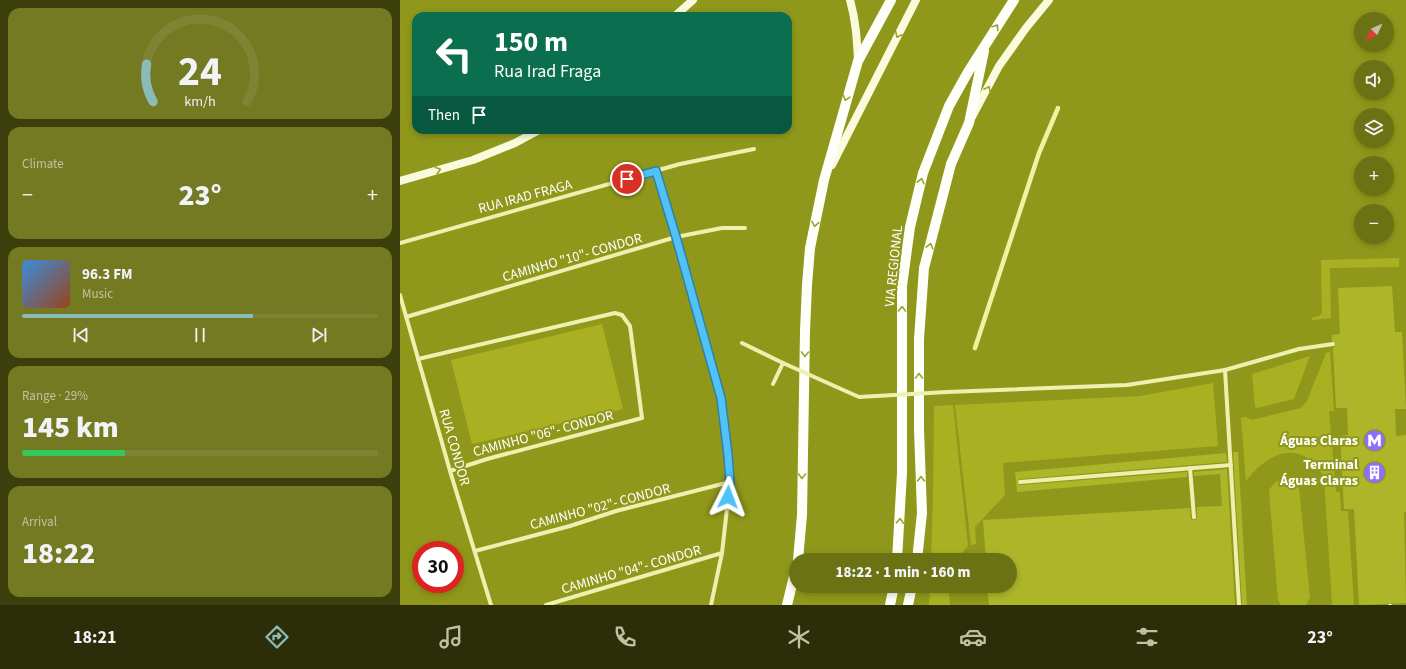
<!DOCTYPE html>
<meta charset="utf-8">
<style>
:root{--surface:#6b7214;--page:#737a22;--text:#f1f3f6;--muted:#bec2a0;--line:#7e8434;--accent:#8bbbb9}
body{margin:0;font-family:"Source Sans 3",sans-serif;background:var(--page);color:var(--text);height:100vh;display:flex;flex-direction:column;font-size:15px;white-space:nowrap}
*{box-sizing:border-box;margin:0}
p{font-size:13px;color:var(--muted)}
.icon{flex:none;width:22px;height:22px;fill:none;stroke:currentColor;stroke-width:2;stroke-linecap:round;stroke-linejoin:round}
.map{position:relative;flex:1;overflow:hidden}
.details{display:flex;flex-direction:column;gap:8px;padding:8px;background:#3b3f0b;width:400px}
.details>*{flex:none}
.top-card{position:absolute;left:12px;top:12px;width:380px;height:122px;border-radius:12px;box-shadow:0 2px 6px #0003;background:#0b6e4f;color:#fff;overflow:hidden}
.needle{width:26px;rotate:225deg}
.fabs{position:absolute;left:954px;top:12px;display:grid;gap:8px}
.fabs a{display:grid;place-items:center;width:40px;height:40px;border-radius:50%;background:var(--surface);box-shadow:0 2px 6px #0003;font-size:20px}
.speed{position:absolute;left:12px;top:541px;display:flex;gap:8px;font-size:20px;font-weight:700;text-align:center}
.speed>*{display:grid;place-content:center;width:52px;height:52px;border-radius:50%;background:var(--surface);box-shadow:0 2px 6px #0003;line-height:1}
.speed .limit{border:6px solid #d22;background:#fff;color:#111}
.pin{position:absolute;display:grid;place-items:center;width:34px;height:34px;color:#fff;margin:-17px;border:2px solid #fff;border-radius:50%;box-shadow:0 1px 4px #0007}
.me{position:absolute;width:44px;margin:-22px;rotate:3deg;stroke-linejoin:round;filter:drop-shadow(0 0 3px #0008)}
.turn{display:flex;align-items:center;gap:14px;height:84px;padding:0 16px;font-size:18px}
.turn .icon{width:52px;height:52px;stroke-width:2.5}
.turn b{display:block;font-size:28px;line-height:34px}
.then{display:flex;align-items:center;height:38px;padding:0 16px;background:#0003;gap:8px;font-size:15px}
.big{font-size:30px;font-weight:800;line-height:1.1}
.details .card{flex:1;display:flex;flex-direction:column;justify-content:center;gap:6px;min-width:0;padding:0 14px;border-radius:12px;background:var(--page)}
.details .dial{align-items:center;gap:0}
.dial svg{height:104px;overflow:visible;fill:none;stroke:var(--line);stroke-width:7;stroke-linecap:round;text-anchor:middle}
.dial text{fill:var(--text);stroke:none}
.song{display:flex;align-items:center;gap:12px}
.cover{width:48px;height:48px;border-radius:6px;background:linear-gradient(135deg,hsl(210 70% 55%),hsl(20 70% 35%))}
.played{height:4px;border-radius:2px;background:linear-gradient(90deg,var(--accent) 65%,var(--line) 65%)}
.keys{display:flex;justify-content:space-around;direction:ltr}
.heat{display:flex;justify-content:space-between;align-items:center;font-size:22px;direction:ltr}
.charge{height:6px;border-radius:3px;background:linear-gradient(90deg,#34c759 29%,var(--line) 0)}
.trip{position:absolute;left:389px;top:553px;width:228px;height:40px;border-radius:20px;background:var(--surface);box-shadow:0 2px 6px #0003;font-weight:800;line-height:40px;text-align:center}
.dock{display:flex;height:64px;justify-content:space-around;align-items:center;background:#2b2e08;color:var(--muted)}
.dock .icon{width:28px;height:28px}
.dock .active{color:var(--accent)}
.dock b{font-size:18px;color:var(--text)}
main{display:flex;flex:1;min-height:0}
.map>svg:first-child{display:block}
</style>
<main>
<section class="details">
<div class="card dial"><svg viewBox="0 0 100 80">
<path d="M14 69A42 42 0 1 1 86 69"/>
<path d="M14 69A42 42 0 0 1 9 40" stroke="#8bbbb9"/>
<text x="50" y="56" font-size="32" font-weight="700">24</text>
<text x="50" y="72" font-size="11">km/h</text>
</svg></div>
<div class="card"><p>Climate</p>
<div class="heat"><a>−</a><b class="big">23°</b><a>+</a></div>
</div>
<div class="card">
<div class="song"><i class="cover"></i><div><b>96.3 FM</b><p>Music</p></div></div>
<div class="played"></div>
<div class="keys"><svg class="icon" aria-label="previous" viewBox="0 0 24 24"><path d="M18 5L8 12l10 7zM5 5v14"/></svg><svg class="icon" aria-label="pause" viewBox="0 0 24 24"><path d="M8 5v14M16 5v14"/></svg><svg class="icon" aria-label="next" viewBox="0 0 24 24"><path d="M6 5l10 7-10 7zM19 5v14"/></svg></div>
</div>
<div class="card"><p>Range · 29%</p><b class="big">145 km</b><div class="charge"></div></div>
<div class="card"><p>Arrival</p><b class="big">18:22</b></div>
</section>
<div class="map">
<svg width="1006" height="605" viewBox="0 0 1006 605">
<rect width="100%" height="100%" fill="#8f981a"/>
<!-- green -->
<g fill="#a9b123">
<polygon points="999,258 999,267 930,268 931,318 912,320 912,318 919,316 922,313 921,260"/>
<polygon points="202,324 223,409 72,444 51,360"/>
<path d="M 930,352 L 934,411 L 929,411 L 936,492 L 940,492 L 941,511 L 948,511 L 954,605 L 932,605 L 924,477 C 921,473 919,467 915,464 C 891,440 862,459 846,481 L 841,418 L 846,417 L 852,420 L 901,408 L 907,401 L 926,353 Z"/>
<polygon points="910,356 894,399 857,408 855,407 852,374"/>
<polygon points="813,383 818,446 603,463 605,495 575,527 576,544 571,545 555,405 740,396"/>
<polygon points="553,405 568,546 556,560 531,560 533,498 534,406"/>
<polygon points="884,479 892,481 899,488 910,597 906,605 881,605 878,600 869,490 875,482"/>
<polygon points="530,586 548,586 550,605 529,605"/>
</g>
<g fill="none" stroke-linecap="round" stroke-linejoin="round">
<!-- stream -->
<polyline stroke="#eff2a1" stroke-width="4.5" points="575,348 639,153 658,108"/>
</g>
<!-- building -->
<g fill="#adb629">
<polygon points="992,286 995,332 1002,332 1006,409 995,409 996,436 1006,435 1006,512 1004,512 1006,603 959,605 954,509 944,509 940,436 948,435 947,408 936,408 933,348 936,344 932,341 932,335 940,334 938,288"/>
<polygon points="833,452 838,452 847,605 842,605"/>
<polygon points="826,453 827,462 620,479 617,482 620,485 787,472 787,477 617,492 615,472"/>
<polygon points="827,469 835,605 589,605 587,586 610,586 610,560 586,560 583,520 790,508 791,519 795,520 797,517 797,507 822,506 820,474 794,476 794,472"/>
</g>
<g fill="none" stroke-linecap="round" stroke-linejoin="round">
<!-- street -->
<g stroke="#edf0ae" stroke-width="4">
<polyline points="256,171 276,237 314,372 325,420 330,482 322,553 311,605"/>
<polyline points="0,243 280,164 354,149"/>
<polyline points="0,295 50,471 91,605"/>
<polyline points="6,317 276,237 322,228 345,228"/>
<polyline points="342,343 383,363 373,384"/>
<polyline points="18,359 215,313 222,315 230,326 242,418 87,459 50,471"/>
<polyline points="825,370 839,605"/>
<polyline points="547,392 727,385 825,370 899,349 933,344"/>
<polyline points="790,468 794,517"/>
<polyline points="620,482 831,465"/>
<polyline points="75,551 170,526 216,511 330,482"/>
<polyline points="146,605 322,553"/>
</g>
<!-- secondary -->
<g stroke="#f9fbdc" stroke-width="8">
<path d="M 450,0 C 456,21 457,40 458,61"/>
<polyline points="275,16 293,0"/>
<polyline points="572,117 599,66 626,28 649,0"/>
<polyline points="432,165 516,0"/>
<polyline points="0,181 73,160 115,143 139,130"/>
</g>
<!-- primary -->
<g stroke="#fefff8" stroke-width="10">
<polyline points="398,560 402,515 405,331 407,285 410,248 424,180 458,61 491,0"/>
<polyline points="497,560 502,473 502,286 510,227 523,173 549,106 568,72 614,0"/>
<polyline points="517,560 522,513 519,429 519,339 524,268 551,164 569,123 584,51"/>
<polyline points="387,605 396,568"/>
<polyline points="490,605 494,586"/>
<polyline points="508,605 512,586"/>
</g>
<!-- rail -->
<polyline stroke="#fff" stroke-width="3" stroke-dasharray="7 3" stroke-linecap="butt" points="990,604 990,605"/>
<!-- street-bridge -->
<polyline stroke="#edf0ae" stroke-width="4" points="383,363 459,397 547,392"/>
</g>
<!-- one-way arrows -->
<defs><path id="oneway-chevron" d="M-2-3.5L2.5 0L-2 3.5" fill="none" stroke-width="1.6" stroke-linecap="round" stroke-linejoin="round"/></defs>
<g stroke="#9aa230">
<use href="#oneway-chevron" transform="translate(596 27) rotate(-57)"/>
<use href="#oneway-chevron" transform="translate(446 98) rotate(107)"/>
<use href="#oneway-chevron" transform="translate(521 181) rotate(-76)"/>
<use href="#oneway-chevron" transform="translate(415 224) rotate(100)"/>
<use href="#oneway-chevron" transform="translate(530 246) rotate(-76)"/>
<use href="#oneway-chevron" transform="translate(502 309) rotate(-89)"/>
<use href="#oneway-chevron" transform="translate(405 354) rotate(91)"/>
<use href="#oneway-chevron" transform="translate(519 376) rotate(-90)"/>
<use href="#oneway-chevron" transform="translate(402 476) rotate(90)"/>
<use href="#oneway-chevron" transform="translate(521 479) rotate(-91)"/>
<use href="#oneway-chevron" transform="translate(500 521) rotate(-87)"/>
</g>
<g stroke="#9aa22d">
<use href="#oneway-chevron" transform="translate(498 35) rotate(117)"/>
<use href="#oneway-chevron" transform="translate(588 89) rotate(-62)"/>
<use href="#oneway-chevron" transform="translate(38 170) rotate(-16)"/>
</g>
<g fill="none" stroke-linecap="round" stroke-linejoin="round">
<defs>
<polyline id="route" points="227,179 256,171 276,237 321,398 328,455 330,482 328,497"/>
</defs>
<!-- route casing -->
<use href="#route" stroke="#337fa1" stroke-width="10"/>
<!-- route -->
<use href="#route" stroke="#4fc3f7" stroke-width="7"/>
</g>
<!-- icons -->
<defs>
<symbol id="metro-disc" viewBox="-11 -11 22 22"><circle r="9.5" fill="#8d6eff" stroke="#8f981a"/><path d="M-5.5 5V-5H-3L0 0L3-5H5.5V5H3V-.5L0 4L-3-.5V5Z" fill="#fff"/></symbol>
<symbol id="building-disc" viewBox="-11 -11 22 22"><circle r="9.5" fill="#8d6eff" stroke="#8f981a"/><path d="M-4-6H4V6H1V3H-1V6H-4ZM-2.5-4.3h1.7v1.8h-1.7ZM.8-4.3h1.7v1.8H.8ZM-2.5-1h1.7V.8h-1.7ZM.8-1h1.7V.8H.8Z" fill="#fff"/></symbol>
</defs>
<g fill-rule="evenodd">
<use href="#metro-disc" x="962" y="428" width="25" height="25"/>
<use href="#building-disc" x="962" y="460" width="25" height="25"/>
</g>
<g text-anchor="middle" stroke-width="4" stroke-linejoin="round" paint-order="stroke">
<!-- street labels -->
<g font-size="14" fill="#fff" stroke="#8f981a">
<text transform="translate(125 196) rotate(-15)" y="5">RUA IRAD FRAGA</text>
<text transform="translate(172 257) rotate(-16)" y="5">CAMINHO "10"- CONDOR</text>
<text transform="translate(493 266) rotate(-84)" y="5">VIA REGIONAL</text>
<text transform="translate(143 433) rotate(-15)" y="5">CAMINHO "06"- CONDOR</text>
<text transform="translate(55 447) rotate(74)" y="5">RUA CONDOR</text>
<text transform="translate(200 506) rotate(-15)" y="5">CAMINHO "02"- CONDOR</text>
<text transform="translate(231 569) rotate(-16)" y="5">CAMINHO "04"- CONDOR</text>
</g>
<!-- poi labels -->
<g font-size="14" font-weight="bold" fill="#fff" stroke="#8f981a" text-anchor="end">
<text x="958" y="445">Águas Claras</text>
<text x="958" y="469">Terminal<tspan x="958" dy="16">Águas Claras</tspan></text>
</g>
</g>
</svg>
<div class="fabs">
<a><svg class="needle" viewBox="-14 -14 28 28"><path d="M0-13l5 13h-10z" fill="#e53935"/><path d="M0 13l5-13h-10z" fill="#bec2a0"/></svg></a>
<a><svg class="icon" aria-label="sound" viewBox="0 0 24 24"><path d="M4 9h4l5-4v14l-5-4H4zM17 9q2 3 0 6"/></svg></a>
<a><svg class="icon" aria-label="layers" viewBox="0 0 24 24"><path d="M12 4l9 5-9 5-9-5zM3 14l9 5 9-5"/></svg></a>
<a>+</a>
<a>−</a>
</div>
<div class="speed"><div class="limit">30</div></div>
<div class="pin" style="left:227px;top:179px;background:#d93025"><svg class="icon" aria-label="arrive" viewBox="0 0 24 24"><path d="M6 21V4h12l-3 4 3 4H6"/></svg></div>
<svg class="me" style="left:328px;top:497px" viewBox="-20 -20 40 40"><path d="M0-17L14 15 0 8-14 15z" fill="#4fc3f7" stroke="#fff" stroke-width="4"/></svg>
<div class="trip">18:22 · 1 min · 160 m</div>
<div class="top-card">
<div class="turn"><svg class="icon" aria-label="left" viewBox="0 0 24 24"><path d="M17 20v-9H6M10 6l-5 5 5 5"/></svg><div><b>150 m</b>Rua Irad Fraga</div></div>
<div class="then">Then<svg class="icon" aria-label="arrive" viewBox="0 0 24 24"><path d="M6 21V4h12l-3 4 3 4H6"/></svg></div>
</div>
</div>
</main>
<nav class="dock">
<b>18:21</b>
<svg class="icon active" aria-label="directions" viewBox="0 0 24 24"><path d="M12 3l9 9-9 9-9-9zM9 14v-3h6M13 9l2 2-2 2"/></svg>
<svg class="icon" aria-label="music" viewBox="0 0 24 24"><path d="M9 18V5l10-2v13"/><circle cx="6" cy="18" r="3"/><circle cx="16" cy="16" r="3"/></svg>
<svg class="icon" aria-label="phone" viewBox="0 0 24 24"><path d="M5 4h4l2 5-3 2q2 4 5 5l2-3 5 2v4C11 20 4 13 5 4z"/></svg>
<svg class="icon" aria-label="climate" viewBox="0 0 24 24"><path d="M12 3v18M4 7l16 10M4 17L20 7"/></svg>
<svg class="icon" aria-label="car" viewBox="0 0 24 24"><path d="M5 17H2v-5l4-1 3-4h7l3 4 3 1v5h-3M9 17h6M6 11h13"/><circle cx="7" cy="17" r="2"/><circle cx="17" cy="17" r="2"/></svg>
<svg class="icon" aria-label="filters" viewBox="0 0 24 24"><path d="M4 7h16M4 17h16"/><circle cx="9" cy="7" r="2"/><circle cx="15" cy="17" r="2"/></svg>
<b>23°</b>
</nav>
